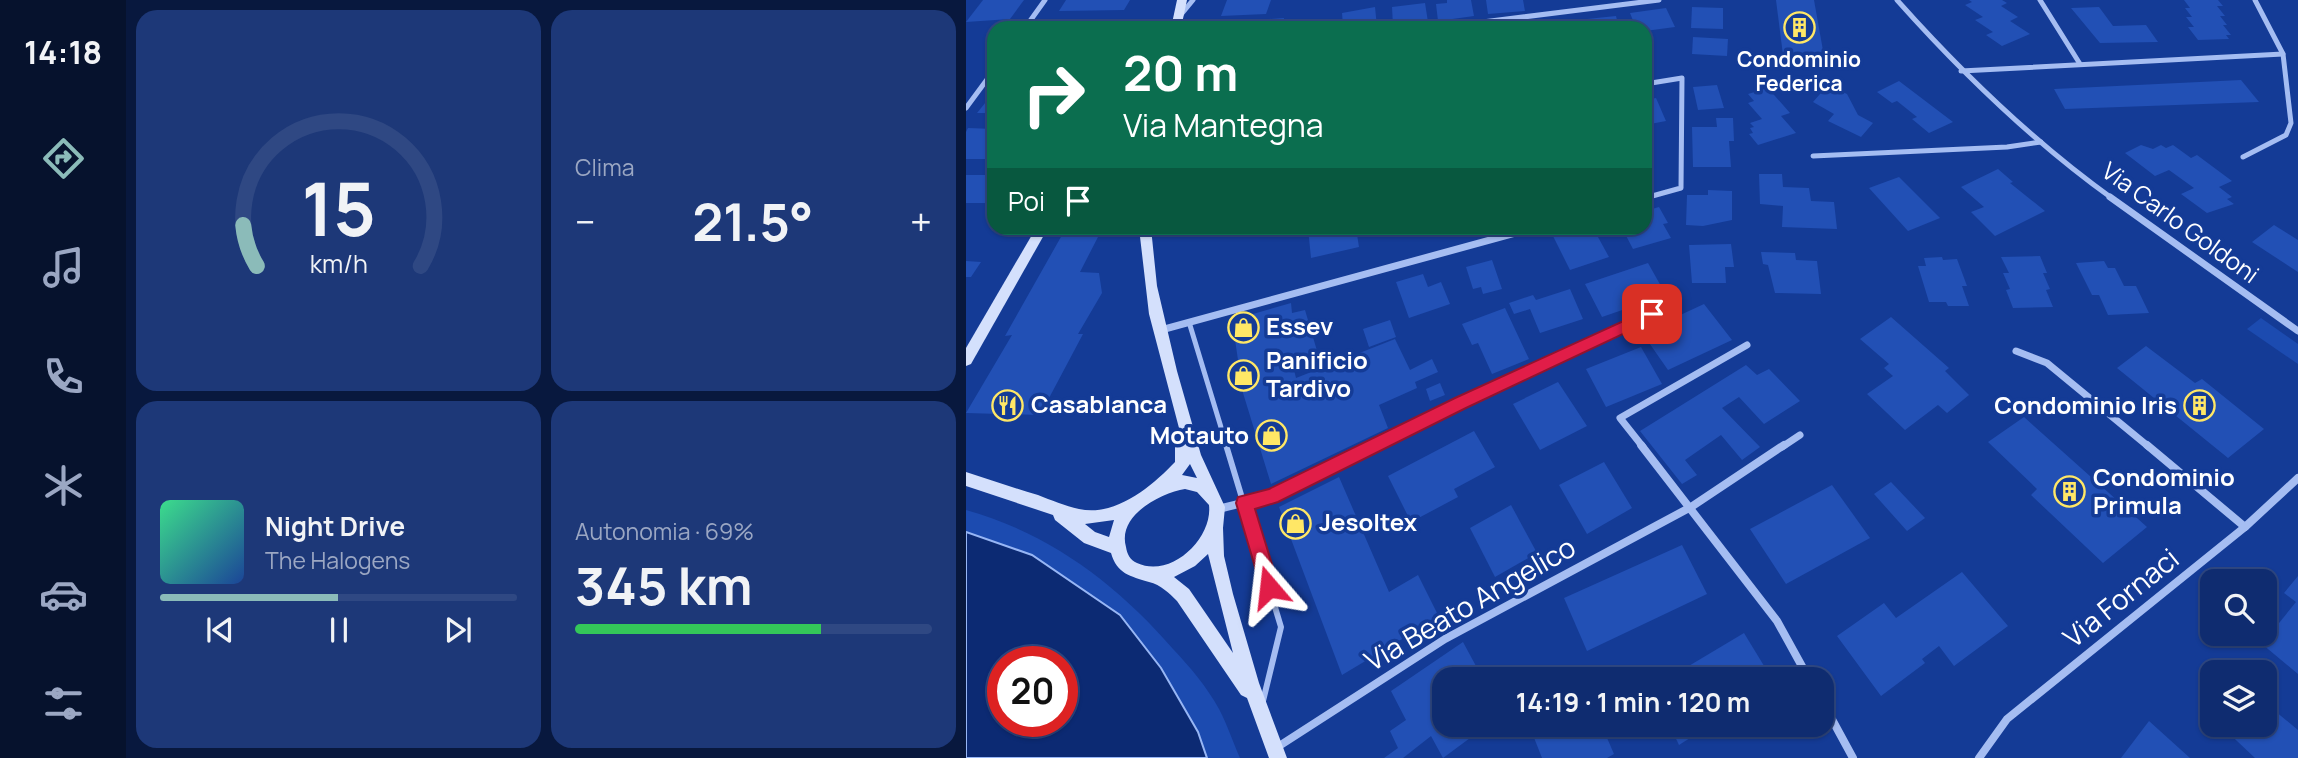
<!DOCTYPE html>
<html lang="it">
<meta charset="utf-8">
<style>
:root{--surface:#0f2c70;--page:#1d3878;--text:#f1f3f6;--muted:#9ba7c3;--line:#2f4883;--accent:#8bbbb9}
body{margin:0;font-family:Manrope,sans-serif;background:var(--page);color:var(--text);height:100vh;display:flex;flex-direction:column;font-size:26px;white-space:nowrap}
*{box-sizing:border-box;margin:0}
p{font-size:23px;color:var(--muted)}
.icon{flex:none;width:38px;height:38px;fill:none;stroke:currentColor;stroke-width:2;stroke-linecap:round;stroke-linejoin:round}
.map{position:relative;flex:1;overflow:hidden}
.sheet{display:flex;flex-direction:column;gap:10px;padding:10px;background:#08183e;width:840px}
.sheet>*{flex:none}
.banner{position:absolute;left:21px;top:21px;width:665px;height:214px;border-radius:21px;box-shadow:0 2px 5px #0004,0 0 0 2px var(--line);background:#0b6e4f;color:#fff;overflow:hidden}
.fabs{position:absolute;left:1234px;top:569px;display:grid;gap:14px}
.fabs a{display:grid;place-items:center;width:77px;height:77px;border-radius:14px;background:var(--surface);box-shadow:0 2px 5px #0004,0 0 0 2px var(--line);font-size:35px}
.speed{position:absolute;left:21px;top:646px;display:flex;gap:14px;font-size:35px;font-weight:700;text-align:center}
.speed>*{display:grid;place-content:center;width:91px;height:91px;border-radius:50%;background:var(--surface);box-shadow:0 2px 5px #0004,0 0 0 2px var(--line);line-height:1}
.speed .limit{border:10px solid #d22;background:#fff;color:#111}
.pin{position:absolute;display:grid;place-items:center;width:60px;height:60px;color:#fff;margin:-30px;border-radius:14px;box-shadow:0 4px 10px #0006}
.me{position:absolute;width:77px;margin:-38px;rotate:343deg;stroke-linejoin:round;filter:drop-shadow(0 0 5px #0008)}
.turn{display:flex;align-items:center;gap:24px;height:147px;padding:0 21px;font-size:32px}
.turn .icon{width:91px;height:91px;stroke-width:2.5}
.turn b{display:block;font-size:49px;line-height:60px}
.then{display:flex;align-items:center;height:66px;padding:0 21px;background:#0003;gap:14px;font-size:26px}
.big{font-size:52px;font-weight:700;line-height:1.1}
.sheet .card{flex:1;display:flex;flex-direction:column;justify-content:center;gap:10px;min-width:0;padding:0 24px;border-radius:21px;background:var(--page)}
.sheet .dial{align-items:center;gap:0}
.dial svg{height:182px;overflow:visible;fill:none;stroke:var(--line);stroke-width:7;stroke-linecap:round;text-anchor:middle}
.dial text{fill:var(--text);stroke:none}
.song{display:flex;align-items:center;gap:21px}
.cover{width:84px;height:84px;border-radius:10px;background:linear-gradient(135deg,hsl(150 70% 55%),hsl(220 70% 35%))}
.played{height:7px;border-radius:4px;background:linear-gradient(90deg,var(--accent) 50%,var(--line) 50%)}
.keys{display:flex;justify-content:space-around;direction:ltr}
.heat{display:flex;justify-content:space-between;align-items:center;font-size:38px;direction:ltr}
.charge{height:10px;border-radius:5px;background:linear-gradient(90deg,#34c759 69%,var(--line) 0)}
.sheet .tiles{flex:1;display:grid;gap:10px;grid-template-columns:repeat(2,1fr)}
.trip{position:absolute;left:466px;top:667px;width:402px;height:70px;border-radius:21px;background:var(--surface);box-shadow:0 2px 5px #0004,0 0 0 2px var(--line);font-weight:700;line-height:70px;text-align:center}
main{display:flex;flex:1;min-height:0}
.menu{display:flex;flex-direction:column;width:126px;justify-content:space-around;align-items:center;background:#06122d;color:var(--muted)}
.menu .icon{width:49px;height:49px}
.menu .selected{color:var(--accent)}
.menu b{font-size:32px;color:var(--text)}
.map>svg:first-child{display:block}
</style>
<main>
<nav class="menu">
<b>14:18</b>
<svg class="icon selected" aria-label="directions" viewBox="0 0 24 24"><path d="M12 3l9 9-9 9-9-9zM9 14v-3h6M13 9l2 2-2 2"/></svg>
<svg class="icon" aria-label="music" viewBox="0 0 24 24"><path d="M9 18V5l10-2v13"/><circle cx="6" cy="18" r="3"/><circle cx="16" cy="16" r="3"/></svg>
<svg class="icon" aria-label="phone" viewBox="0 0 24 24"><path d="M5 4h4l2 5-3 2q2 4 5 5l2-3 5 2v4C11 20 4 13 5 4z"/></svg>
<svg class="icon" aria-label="climate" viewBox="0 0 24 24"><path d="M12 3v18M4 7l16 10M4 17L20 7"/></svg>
<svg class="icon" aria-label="car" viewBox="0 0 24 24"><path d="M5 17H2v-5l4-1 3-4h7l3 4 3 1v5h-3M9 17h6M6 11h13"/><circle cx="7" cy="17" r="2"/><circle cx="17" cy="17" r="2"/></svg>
<svg class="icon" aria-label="filters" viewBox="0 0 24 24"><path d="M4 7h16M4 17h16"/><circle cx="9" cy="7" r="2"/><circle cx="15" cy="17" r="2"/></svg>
</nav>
<section class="sheet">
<div class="tiles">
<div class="card dial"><svg viewBox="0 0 100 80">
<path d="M14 69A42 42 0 1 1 86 69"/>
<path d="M14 69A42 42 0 0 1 8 51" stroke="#8bbbb9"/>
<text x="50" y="56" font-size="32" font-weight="700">15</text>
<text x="50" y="72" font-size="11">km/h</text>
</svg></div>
<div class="card"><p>Clima</p>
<div class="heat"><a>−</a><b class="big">21.5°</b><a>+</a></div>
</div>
<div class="card">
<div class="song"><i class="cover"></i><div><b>Night Drive</b><p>The Halogens</p></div></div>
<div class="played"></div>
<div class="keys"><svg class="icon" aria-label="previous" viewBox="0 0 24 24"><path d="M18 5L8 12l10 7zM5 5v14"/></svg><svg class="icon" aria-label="pause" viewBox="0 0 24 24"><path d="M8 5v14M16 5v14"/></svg><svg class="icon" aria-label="next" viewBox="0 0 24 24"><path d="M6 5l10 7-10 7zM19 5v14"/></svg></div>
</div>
<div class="card"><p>Autonomia · 69%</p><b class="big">345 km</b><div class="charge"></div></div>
</div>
</section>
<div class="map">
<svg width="1332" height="758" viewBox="0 0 1332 758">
<rect width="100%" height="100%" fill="#143b96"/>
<!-- green -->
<g fill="#1c4bb0">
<polygon points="1295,318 1332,344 1332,364 1281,329"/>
<path d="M 0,510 C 83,533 151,584 207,649 C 224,667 241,687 253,709 C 261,724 267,742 274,758 L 241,758 L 232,732 L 195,668 L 154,615 L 66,555 L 0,532 Z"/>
</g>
<!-- water -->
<path fill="#0c2a73" stroke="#97b6f5" stroke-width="2" fill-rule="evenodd" d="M 0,532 L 66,555 L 154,615 L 195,668 L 232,732 L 241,758 L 0,758 ZM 37,662 L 96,662 L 96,721 L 37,721 Z"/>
<!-- building -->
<g fill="#2250b5">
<polygon points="17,0 58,0 44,19 0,22"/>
<polygon points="100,0 164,0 158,10 93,11"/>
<polygon points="261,0 305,0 300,14 255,16"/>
<polygon points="481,0 505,0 508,16 472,21 470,4 481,3"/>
<polygon points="520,0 557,0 559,11 522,14"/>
<polygon points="810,0 848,0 858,56 817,55"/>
<polygon points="1003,0 1036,0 1041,3 1035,6 1052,17 1044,21 1064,34 1036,46 1020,35 1027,32 1009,20 1017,17 999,5 1006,2"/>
<polygon points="1218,0 1252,0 1257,6 1251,6 1259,16 1254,16 1261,25 1257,25 1265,35 1260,35 1263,39 1232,40 1222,27 1228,27 1220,17 1226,17 1219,8 1224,8"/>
<polygon points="459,3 462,22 427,26 426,7"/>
<polygon points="409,7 411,27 395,28 395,24 377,26 376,13"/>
<polygon points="726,7 757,8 757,29 725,28"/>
<polygon points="1133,7 1147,26 1180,25 1192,42 1134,43 1105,8"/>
<polygon points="700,8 709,27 679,31 679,28 670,28 664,13"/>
<polygon points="650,16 653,28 623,28 621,19"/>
<polygon points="318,18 316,28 251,28 261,22"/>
<polygon points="91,19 159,20 153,28 84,28"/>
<polygon points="602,22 604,28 567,28 567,26"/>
<polygon points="727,37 762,39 761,56 726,54"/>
<polygon points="1275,80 1293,102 1099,109 1088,89"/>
<polygon points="933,81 987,122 963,133 946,119 951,117 931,101 926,103 911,92"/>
<polygon points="751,85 758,108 732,110 727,87"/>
<polygon points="862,85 881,94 892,115 907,123 895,137 862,121 868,114 847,102"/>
<polygon points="802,88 824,113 815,116 830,133 792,145 783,134 787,133 784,128 788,127 784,123 796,119 782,103 788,101 782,94"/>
<polygon points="28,92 28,113 11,113"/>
<polygon points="690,98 700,121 679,125 679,100"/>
<polygon points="750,118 767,118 768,141 763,141 765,167 727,167 726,127 751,127"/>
<polygon points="2,128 28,129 28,159 0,159 0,132"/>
<polygon points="1175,145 1187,149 1195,145 1200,148 1207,145 1225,158 1231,155 1266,181 1253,187 1266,197 1261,199 1268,204 1241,213 1215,194 1228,188 1203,170 1189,176 1159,153"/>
<polygon points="1032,169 1047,182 1044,183 1079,211 1029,236 1005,212 1018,207 995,187"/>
<polygon points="793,174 816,174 817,187 843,188 845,201 868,202 871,229 816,227 817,206 794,204"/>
<rect x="0" y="175" width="28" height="28"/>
<polygon points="933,177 974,218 942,231 903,188"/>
<polygon points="742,190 766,191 766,220 737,226 720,225 721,195 742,195"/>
<polygon points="693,207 702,223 697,224 705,238 667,249 656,228 679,228 679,211"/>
<polygon points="1308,225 1332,240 1332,272 1286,242"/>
<polygon points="100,228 124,228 119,237 132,237 114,272 133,273 136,293 112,334 117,334 74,415 0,413 46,335 39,336"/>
<polygon points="342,228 390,228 393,247 345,258"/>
<polygon points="614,228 627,228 643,257 604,270 587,236"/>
<polygon points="765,244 768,267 759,267 760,283 726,283 723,245"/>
<polygon points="795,252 829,253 830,260 851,261 855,294 809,293 802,265 797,264"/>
<polygon points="1074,256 1081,273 1077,273 1084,289 1080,290 1087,307 1047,308 1040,290 1044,289 1037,273 1043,273 1035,257"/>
<polygon points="976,257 977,260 991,259 1001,286 996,286 1003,306 982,306 980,302 963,302 952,266 960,266 958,258"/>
<polygon points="526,260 536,289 517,294 515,287 507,289 500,267"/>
<polygon points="0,261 15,262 5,277 0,277"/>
<polygon points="1138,261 1142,268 1149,268 1158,286 1170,286 1183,313 1142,315 1133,295 1126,295 1110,263"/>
<polygon points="682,263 700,295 636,317 619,284"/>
<polygon points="457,274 462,287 475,282 484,304 443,318 430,282"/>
<polygon points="604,289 617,319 574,333 564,309 548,314 543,303 567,295 570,300"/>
<polygon points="325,303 326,313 339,310 354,361 328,370 330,378 429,339 444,370 466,359 472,372 449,382 451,388 413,405 422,428 305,484 277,393 266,320"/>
<polygon points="738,304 766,340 702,370 679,337 700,327 697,323"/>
<polygon points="539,308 563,359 526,374 512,343 506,345 496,324"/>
<polygon points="925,317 983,368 979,371 1003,395 981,413 972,405 939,430 901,394 927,376 918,368 923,364 894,339"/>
<polygon points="424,320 430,337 403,347 397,329"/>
<polygon points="1180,346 1229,383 1236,379 1298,429 1262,458 1151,368"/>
<polygon points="675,347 696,384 640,407 620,369"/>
<polygon points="780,365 791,375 803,369 834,401 798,424 773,397 756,408 794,447 776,460 755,435 719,460 731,475 716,484 674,431"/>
<polygon points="592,382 621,426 574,450 547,404"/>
<polygon points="474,383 479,395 464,401 460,389"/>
<polygon points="1058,417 1181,527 1137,563 1065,495 1071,489 1022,442"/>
<polygon points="508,431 529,467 488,489 492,497 445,522 422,476"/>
<polygon points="638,462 666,508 621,534 593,485"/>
<polygon points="373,477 423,592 452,575 473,617 376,675 313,507"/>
<polygon points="925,482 959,518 941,531 908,494"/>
<polygon points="866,485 904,538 820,584 784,529"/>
<polygon points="545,505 571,553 529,577 504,528"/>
<polygon points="716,545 741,594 621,651 598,598"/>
<polygon points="996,572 1042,626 988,666 973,646 956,659 959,663 915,696 871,636 918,603 930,618"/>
<polygon points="1332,576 1332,674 1296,644 1330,602 1318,593"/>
<polygon points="778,633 806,679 701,679"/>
<polygon points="497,642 517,679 478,679 478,724 523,724 477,758 465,736 437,758 418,758 432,748 424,731 440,720 425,691"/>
<polygon points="1298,702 1332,730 1332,758 1289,758 1253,724 1298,724"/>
<polygon points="1183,721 1224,758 1155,758"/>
<polygon points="575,724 635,724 648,754 641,758 576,758 565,730"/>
<polygon points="703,724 746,724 713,745"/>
</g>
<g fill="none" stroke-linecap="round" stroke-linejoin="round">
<!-- lane-far1 -->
<polyline stroke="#a5bdf2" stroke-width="5" points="223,322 261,447"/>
<!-- lane -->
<polyline stroke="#a5bdf2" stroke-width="6" points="260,445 315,627 297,701"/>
<!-- street-far2 -->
<g stroke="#a5bdf2" stroke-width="5">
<path d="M 931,0 C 997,74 1066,141 1147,199"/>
<polyline points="1074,0 1114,64"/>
<polyline points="213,17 227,0"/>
<polyline points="59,28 79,0"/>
<polyline points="469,28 693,0"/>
<polyline points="995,71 1317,54"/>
<polyline points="679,84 716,78 715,188 679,198"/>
<polyline points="0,108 28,70"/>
<polyline points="847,156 1041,147 1075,142"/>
<polyline points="1277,157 1320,135 1325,123 1317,54 1289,0"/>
</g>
<!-- street-far1 -->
<g stroke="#a5bdf2" stroke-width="7">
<polyline points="1144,197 1332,331"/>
<polyline points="679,198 682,197"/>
<polyline points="195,330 568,228"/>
<polyline points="1050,351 1081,363 1183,447"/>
<polyline points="405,447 710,303"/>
<polyline points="677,447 654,418 781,345"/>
<polyline points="816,447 834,435"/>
</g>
<!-- street -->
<g stroke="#a5bdf2" stroke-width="8">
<polyline points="675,445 811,621 843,679"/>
<polyline points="1181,445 1279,527"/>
<polyline points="252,509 306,496 408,445"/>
<polyline points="856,701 887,758"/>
<polyline points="310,748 479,639 725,507 818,445"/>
<polyline points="1013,758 1041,719 1279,527 1332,478"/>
</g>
<!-- secondary -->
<g fill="#d4e0fc" fill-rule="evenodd">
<polygon points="211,0 221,0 215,28 205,28"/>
<polygon points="70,228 82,228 5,364 0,366 0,348"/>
<path d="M 173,228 L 185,228 L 191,286 L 211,371 L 235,455 L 259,507 L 257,528 L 258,556 L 267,594 L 293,683 L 321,758 L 303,758 L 281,698 L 275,695 L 211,601 C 203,593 195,585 183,582 C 164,576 151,574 145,553 L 118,543 L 89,520 L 87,515 L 0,486 L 0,472 C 24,480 48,488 72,495 C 85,500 99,506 113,509 C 150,517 186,486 209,462 L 209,433 L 213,428 L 183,314 ZM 224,464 L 231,478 L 216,475 ZM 219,489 L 231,492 L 243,505 C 247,538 205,579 171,563 C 164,560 161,554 160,547 C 151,515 195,493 219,489 ZM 148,520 L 143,537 L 129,532 L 119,524 ZM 242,554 L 267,653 L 223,589 L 208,577 L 229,566 Z"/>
</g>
</g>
<!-- route -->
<polygon fill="#e11d48" stroke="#92132f" stroke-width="2" points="686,308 694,314 691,318 500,408 312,502 289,509 313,587 310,594 303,597 297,594 270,503 272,497 303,489 489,398"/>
<!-- icons -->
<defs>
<symbol id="building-ring" viewBox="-11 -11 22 22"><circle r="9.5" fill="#143b96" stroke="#ffe766" stroke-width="1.5"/><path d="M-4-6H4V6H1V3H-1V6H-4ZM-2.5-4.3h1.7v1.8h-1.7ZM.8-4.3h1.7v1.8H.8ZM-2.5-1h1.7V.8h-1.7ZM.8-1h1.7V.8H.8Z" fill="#ffe766"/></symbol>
<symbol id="shop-ring" viewBox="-11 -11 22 22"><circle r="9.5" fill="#143b96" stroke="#ffe766" stroke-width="1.5"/><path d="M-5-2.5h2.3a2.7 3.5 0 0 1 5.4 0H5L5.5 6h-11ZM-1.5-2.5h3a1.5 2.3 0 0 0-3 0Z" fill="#ffe766"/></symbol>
<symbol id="restaurant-ring" viewBox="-11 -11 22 22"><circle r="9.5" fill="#143b96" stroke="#ffe766" stroke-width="1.5"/><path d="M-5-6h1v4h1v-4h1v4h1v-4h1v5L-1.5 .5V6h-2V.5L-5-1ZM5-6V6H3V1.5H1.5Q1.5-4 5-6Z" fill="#ffe766"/></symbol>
</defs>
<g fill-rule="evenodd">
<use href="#building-ring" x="816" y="10" width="35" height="35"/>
<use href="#shop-ring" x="260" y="310" width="35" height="35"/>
<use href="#shop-ring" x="260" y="358" width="35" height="35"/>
<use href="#restaurant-ring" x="24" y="388" width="35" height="35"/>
<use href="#building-ring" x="1216" y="388" width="35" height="35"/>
<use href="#shop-ring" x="288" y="418" width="35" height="35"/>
<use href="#building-ring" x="1086" y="474" width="35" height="35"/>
<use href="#shop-ring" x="312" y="506" width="35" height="35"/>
</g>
<g text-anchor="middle" stroke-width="7" stroke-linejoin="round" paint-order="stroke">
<!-- far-poi labels -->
<g font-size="21" font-weight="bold" fill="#fff" stroke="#143b96">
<text x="833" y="67">Condominio<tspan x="833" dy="24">Federica</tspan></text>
</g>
<!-- street labels -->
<g font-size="24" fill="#fff" stroke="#143b96">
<text transform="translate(1214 223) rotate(36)" y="8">Via Carlo Goldoni</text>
</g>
<!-- poi labels -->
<g font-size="24" font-weight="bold" fill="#fff" stroke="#143b96" text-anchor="start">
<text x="300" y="335">Essev</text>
<text x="300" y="369">Panificio<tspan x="300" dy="28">Tardivo</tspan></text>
<text x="65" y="413">Casablanca</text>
<text x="1211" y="414" text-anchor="end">Condominio Iris</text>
<text x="283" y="444" text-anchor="end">Motauto</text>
<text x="1127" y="486">Condominio<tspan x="1127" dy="28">Primula</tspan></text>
<text x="353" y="531">Jesoltex</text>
</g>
<!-- near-street labels -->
<g font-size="28" fill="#fff" stroke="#143b96">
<text transform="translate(1155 598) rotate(-39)" y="10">Via Fornaci</text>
<text transform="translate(504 604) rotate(-30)" y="10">Via Beato Angelico</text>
</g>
</g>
</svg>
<div class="fabs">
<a><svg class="icon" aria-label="search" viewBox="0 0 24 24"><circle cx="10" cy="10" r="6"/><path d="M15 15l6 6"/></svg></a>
<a><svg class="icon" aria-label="layers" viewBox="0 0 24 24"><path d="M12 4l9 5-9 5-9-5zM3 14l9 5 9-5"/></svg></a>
</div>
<div class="speed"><div class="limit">20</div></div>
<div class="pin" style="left:686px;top:314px;background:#d93025"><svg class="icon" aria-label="arrive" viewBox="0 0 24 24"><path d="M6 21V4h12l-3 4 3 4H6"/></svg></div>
<svg class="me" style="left:303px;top:587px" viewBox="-20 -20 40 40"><path d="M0-17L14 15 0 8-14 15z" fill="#e11d48" stroke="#fff" stroke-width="4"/></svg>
<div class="trip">14:19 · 1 min · 120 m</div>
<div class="banner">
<div class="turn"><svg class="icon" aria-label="right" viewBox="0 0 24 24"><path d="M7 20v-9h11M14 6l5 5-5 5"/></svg><div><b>20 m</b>Via Mantegna</div></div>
<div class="then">Poi<svg class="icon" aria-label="arrive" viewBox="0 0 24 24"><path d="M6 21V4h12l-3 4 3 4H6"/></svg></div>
</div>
</div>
</main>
